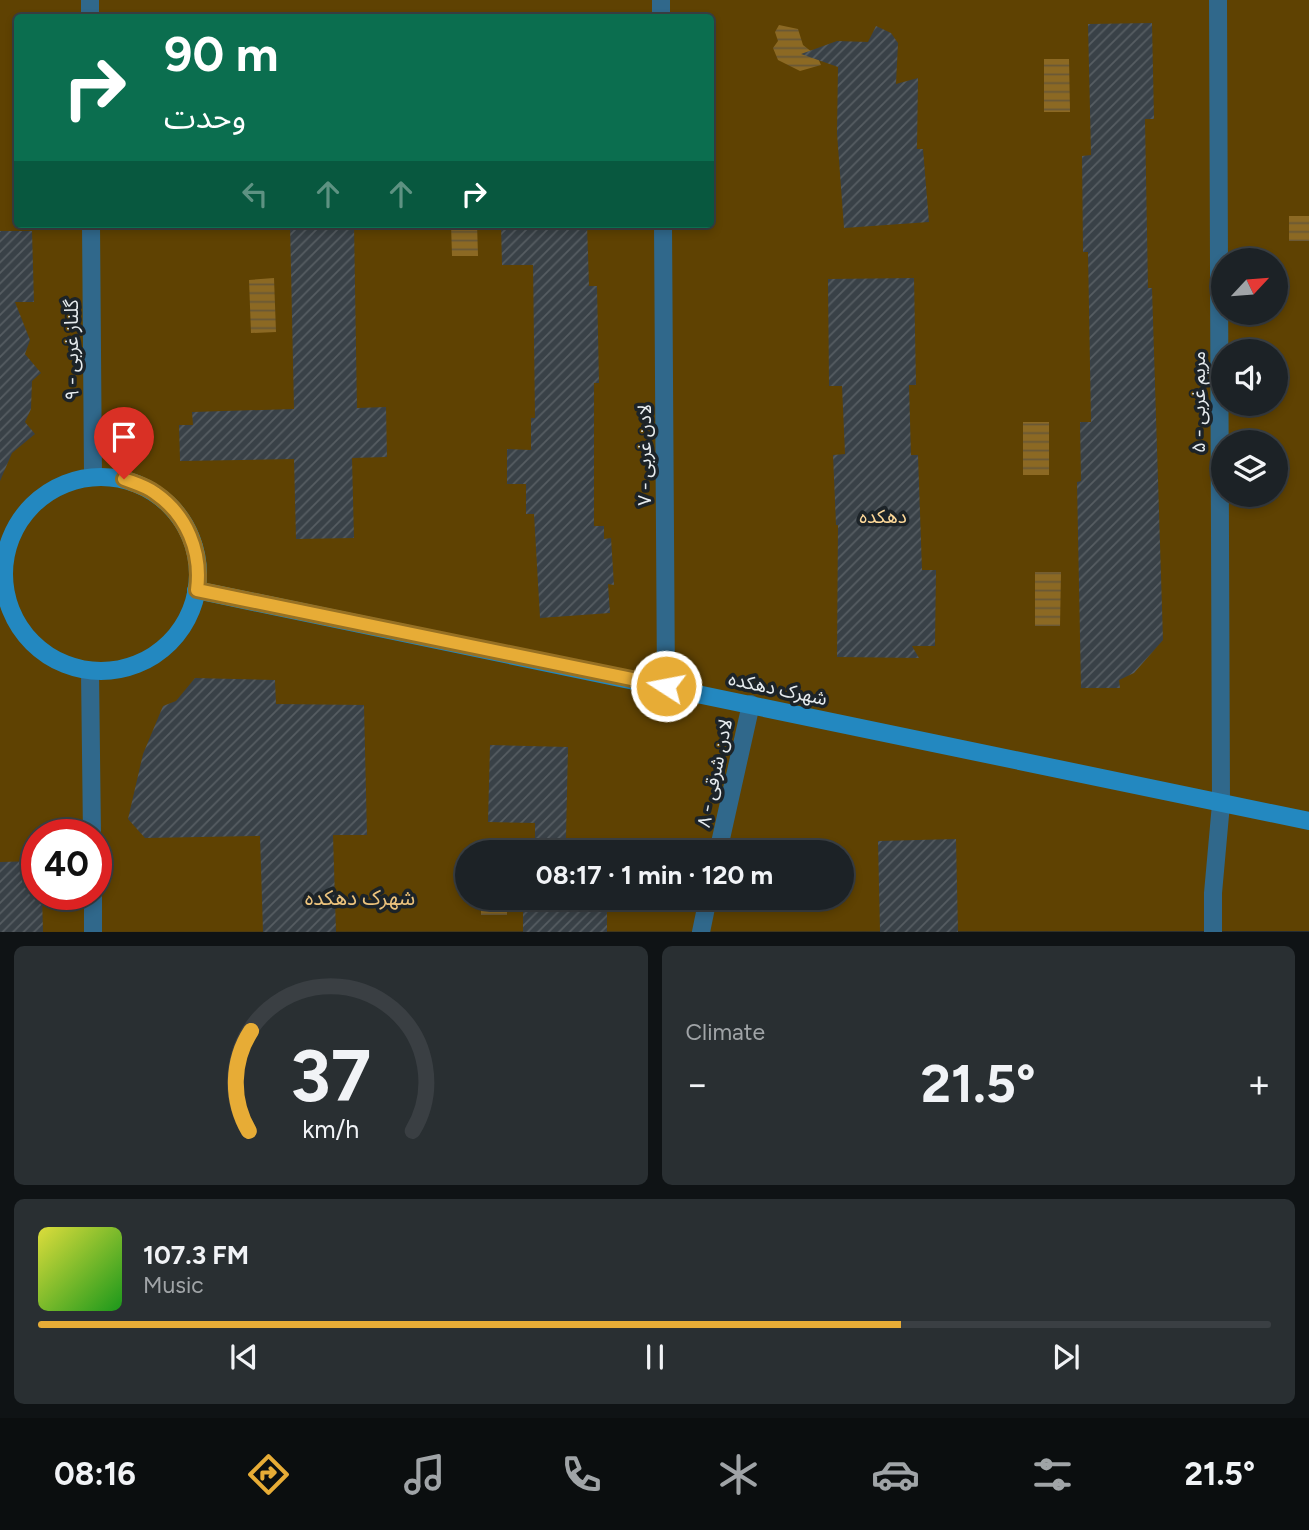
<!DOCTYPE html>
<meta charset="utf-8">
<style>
:root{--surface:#1c2226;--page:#292f32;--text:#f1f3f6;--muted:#a0a4a7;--line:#3a3f43;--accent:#e7ac36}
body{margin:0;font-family:Figtree,"Noto Sans Arabic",sans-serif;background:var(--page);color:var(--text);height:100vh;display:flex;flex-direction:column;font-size:26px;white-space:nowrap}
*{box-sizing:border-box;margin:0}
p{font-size:23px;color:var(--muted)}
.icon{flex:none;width:38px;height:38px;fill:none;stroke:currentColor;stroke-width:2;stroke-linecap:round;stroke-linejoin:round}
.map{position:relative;height:932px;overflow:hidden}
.sheet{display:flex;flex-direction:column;gap:14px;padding:14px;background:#0f1315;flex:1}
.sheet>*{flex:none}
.guide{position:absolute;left:14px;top:14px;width:700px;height:214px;border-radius:7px;box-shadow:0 4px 10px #0003,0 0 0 2px var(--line);background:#0b6e4f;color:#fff;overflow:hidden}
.needle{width:46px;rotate:64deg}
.tools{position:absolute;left:1211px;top:248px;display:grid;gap:14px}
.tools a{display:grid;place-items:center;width:77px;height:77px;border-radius:50%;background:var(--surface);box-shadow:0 4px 10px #0003,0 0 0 2px var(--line);font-size:35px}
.speed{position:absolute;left:21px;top:819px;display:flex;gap:14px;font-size:35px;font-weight:700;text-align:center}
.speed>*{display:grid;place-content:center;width:91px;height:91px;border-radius:50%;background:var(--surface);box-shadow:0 4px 10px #0003,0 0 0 2px var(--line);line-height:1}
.speed .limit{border:10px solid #d22;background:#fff;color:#111}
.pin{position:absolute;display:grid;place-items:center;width:60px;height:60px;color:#fff;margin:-72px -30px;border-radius:50% 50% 50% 0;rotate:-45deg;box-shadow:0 0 7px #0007}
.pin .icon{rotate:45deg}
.me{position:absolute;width:77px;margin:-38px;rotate:281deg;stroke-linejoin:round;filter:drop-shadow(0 0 5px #0008)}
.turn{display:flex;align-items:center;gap:24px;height:147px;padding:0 35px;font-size:32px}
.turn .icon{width:91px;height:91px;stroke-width:2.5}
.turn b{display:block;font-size:49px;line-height:60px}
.lanes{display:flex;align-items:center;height:66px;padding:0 35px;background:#0003;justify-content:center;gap:35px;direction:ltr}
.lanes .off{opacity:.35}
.big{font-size:52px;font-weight:700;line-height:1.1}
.sheet .tile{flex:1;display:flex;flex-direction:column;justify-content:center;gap:10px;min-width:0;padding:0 24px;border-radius:10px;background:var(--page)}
.sheet .dial{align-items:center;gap:0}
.dial svg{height:182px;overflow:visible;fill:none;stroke:var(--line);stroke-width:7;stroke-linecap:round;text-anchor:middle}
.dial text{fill:var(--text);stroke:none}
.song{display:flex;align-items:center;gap:21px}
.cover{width:84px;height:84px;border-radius:10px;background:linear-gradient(135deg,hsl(60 70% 55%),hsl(120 70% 35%))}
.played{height:7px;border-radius:4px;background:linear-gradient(90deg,var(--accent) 70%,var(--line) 70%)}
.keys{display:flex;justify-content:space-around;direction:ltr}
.heat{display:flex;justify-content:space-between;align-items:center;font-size:38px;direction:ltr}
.sheet .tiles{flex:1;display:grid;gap:14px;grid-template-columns:1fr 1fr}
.tile:last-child{grid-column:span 2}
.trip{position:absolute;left:455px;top:840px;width:399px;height:70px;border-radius:35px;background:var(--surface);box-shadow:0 4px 10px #0003,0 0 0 2px var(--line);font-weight:700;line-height:70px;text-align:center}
.tab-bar{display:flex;height:112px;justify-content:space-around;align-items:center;background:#0b0e0f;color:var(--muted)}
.tab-bar .icon{width:49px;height:49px}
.tab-bar .current{color:var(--accent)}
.tab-bar b{font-size:32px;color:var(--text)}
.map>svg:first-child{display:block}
</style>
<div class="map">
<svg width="1309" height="932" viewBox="0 0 1309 932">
<defs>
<pattern id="water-rules" width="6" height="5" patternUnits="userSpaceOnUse" patternTransform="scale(1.75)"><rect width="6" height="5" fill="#8c6923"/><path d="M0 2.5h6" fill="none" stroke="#685836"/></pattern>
<pattern id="building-hatch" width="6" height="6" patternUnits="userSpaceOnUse" patternTransform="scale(1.75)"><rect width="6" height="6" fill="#394147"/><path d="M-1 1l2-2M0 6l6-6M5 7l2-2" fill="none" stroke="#565d62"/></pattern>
</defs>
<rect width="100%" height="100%" fill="#262d32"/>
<!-- garden -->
<path fill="#5f4202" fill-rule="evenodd" d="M 0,0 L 1309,0 L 1309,931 L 0,932 ZM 18,18 L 710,18 L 710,224 L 18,224 ZM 1223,261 L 1276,261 L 1276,313 L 1223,313 ZM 1223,352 L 1276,352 L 1276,404 L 1223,404 ZM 1223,443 L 1276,443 L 1276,495 L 1223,495 ZM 37,835 L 96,835 L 96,894 L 37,894 ZM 467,852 L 842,852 L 842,898 L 467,898 Z"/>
<!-- water -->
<g fill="url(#water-rules)">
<polygon points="779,25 798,29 803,45 817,56 821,65 800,71 778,60 773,48 778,41 775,32"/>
<polygon points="1044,59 1069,59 1070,112 1044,112"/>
<rect x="1289" y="216" width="20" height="25"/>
<polygon points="451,224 477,224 478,256 452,256"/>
<polygon points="274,278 276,332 251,333 249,280"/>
<rect x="1023" y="422" width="26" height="53"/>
<polygon points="1035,572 1061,572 1060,626 1035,626"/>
<rect x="481" y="898" width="26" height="17"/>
</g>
<!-- building -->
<g fill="url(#building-hatch)">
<polygon points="1152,23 1154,119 1145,119 1148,288 1152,288 1163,640 1134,673 1119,680 1120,688 1081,688 1077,482 1081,481 1080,422 1091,422 1088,252 1083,252 1082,156 1091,155 1088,24"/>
<polygon points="876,26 891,33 898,43 896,84 918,78 917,149 923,149 929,222 844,228 837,133 838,67 801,54 837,41 868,42"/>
<polygon points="290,224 354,224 357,408 386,407 387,457 352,458 354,538 296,539 294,459 180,461 179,425 193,425 192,412 294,409"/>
<polygon points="501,224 587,224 589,286 597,286 599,383 594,383 594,526 604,526 604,539 611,538 614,585 608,584 610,613 540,618 534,514 526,514 526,484 507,484 507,449 531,450 531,418 535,418 533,265 502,265"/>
<polygon points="0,231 32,231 34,302 15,302 30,340 25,354 41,373 32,381 31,409 25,422 35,434 12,453 0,481"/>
<polygon points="914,278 916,385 909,385 911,455 918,455 922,570 936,570 935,646 912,646 919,658 837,657 838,525 836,525 833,455 845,454 842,386 829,386 828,279"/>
<polygon points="195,678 275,680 276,704 364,705 367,835 333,835 336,932 263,932 260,836 145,838 128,819 143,754 163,706 176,701"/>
<polygon points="490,745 568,747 566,838 581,848 581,852 535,852 535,823 488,822"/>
<polygon points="956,839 958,932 880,932 878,841"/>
<polygon points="37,861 37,894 42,894 43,932 0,932 0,862"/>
<rect x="523" y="898" width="84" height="34"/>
</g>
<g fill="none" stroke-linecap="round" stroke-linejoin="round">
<!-- street -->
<g stroke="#30688b" stroke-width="18">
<polyline points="90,0 90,18"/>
<polyline points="661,0 661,18"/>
<polyline points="91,224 93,476"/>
<polyline points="663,224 666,686"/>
<polyline points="90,672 92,835"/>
<polyline points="718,852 751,704"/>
<polyline points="93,894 93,932"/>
<polyline points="701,932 708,898"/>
<polyline points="1213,932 1213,893 1221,804 1218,0"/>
</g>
<!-- secondary -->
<g stroke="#2388c0" stroke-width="18">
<circle cx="101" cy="574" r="97"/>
<polyline points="196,590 1309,821"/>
</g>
</g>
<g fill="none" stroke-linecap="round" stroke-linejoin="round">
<defs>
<path id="route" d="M 124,479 C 134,483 146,486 155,493 C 187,515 202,552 197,590 L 666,686"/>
</defs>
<!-- route casing -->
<use href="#route" stroke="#967023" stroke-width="18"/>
<!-- route -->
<use href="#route" stroke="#e7ac36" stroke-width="12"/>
</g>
<g text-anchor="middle" stroke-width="7" stroke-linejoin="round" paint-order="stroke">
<!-- street labels -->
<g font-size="19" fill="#e7ecef" stroke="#1c2328">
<text transform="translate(71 350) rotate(-90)" y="7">گلناز غربی - ۹</text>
<text transform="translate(1198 402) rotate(-90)" y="7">مریم غربی - ۵</text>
<text transform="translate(644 455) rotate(-90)" y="7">لادن غربی - ۷</text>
<text transform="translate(778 688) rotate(12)" y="7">شهرک دهکده</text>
<text transform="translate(714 773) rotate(-78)" y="7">لادن شرقی - ۸</text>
</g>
<!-- park labels -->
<g font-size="19" fill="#ffda9a" stroke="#1c2328">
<text x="883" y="523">دهکده</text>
</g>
<!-- neighbourhood labels -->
<g font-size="21" fill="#ecc37d" stroke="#1c2328">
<text x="360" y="905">شهرک دهکده</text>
</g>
</g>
</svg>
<div class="tools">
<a><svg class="needle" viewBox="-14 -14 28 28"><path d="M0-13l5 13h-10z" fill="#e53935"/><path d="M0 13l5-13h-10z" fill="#a0a4a7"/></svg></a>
<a><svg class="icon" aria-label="sound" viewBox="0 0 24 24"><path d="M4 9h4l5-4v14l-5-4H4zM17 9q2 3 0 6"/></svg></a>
<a><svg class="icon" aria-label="layers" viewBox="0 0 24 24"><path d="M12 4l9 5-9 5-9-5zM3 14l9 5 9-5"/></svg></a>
</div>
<div class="speed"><div class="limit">40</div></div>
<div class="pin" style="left:124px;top:479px;background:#d93025"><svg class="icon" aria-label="arrive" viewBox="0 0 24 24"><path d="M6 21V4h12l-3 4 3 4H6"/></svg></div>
<svg class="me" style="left:666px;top:686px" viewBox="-20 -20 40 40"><circle r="17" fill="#e7ac36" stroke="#fff" stroke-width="3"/><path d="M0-11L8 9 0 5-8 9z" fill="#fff"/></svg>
<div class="trip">08:17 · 1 min · 120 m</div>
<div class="guide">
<div class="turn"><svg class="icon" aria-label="right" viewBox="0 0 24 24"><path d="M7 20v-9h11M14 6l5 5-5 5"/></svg><div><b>90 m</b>وحدت</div></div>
<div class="lanes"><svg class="icon off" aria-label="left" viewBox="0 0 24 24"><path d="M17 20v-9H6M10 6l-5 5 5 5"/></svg><svg class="icon off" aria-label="ahead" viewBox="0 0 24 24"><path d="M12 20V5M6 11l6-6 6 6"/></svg><svg class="icon off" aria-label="ahead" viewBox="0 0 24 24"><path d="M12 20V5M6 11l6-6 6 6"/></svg><svg class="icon" aria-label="right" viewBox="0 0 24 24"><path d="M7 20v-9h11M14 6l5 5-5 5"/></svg></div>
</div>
</div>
<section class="sheet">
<div class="tiles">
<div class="tile dial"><svg viewBox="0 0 100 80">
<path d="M14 69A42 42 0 1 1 86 69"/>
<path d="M14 69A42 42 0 0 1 15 25" stroke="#e7ac36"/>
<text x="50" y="56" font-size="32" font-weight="700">37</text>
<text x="50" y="72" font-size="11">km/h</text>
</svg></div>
<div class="tile"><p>Climate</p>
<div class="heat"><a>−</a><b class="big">21.5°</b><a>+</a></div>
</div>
<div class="tile">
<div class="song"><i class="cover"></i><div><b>107.3 FM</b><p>Music</p></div></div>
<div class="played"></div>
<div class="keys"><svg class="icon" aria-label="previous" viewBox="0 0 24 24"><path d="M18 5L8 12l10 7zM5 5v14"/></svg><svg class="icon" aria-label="pause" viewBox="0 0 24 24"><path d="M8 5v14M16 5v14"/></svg><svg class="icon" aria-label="next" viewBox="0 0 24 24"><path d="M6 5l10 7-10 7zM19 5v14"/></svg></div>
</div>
</div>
</section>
<nav class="tab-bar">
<b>08:16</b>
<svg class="icon current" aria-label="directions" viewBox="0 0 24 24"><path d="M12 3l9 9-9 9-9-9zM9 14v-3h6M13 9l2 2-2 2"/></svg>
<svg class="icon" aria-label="music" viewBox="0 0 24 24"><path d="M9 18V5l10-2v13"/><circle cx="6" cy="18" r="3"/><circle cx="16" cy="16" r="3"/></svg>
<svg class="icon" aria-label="phone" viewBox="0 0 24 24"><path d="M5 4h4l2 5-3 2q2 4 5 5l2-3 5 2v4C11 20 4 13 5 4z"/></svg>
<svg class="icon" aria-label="climate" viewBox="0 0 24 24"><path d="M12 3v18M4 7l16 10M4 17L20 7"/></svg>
<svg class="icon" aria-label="car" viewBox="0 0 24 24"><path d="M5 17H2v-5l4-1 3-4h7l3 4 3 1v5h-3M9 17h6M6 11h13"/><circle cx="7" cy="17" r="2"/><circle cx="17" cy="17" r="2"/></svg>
<svg class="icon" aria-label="filters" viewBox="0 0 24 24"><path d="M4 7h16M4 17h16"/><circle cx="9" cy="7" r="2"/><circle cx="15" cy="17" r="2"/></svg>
<b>21.5°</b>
</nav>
